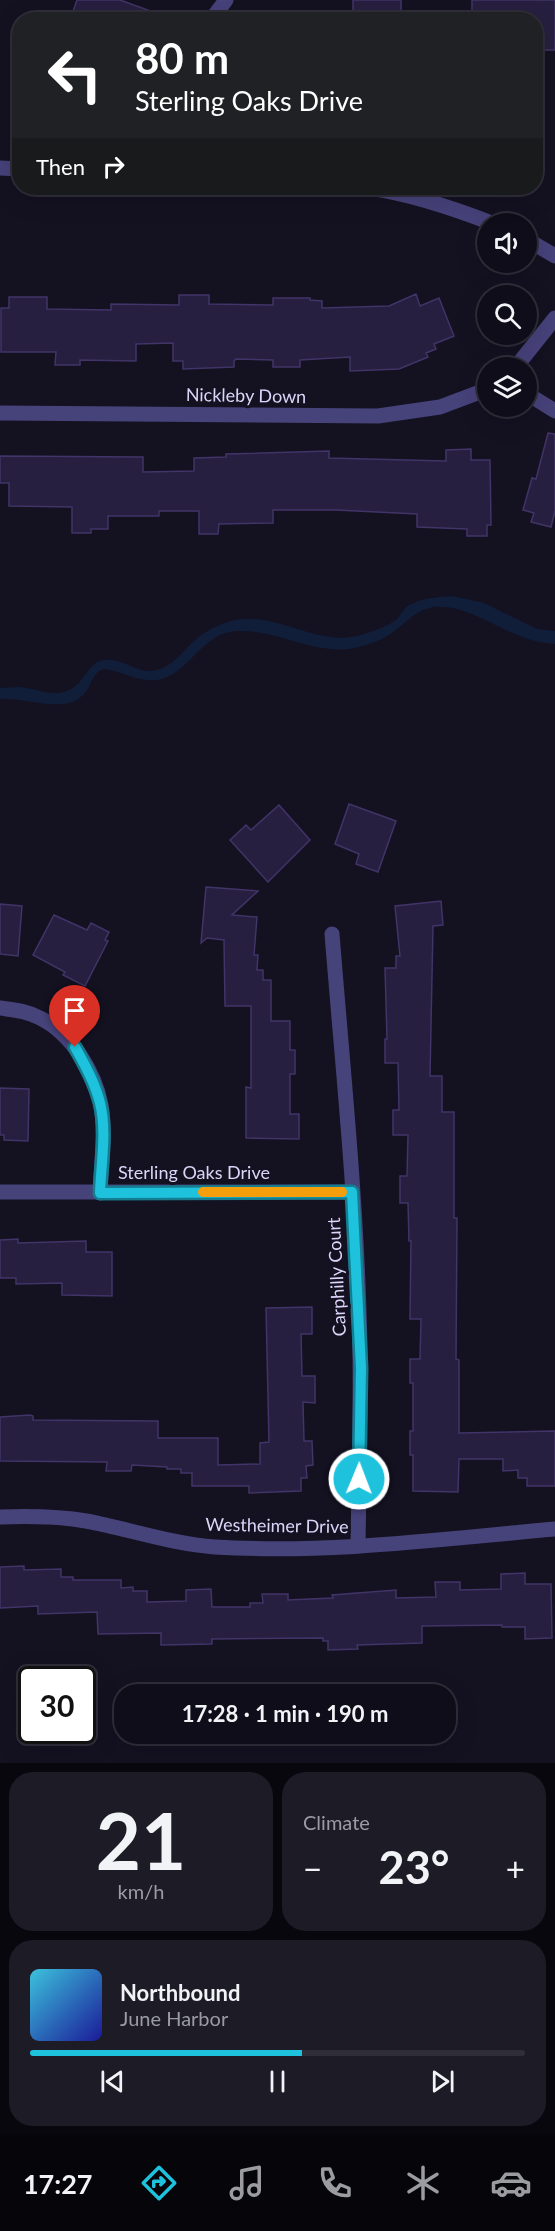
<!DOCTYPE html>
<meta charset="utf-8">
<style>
:root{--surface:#0f0d19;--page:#1d1b26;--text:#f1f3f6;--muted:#9b9ca2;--line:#2f2d38;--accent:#1ec2dd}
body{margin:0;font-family:Lato,sans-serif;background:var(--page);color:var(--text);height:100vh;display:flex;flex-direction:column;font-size:22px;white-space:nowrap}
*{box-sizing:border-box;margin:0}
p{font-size:20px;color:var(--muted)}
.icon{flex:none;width:33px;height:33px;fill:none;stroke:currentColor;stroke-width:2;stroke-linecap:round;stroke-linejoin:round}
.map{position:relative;height:1763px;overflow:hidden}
.side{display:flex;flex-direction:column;gap:9px;padding:9px;background:#08070e;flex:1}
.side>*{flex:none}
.top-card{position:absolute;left:12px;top:12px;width:531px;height:183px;border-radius:24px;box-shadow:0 6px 24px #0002,0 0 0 2px var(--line);background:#202124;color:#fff;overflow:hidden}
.controls{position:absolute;left:477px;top:213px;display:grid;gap:12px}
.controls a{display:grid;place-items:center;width:60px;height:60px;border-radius:50%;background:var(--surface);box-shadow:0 6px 24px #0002,0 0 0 2px var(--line);font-size:30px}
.speed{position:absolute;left:18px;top:1666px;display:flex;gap:12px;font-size:30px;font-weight:700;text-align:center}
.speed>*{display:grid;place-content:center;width:78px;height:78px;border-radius:50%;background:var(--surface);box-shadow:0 6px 24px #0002,0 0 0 2px var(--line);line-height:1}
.speed .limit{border:3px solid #111;border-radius:9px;background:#fff;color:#111}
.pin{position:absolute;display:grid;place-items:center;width:51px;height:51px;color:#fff;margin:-62px -26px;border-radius:50% 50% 50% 0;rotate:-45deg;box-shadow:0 0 6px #0007}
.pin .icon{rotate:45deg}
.me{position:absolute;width:66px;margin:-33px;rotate:1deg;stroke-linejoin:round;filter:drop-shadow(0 0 4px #0008)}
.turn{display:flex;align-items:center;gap:21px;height:126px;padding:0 24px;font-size:27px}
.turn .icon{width:78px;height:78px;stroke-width:2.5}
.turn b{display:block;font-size:42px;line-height:51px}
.then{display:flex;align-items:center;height:57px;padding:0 24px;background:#0003;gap:12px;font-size:22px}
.big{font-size:45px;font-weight:700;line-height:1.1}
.side .widget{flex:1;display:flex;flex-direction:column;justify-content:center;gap:9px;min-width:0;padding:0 21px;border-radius:24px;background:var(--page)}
.side .dial{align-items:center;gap:0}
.dial b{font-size:78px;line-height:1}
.song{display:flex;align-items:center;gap:18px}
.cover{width:72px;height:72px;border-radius:9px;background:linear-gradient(135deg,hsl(190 70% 55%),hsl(240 70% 35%))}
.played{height:6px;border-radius:3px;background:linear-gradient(90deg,var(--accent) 55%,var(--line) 55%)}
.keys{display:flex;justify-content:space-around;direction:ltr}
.heat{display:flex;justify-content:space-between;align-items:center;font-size:33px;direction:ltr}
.side .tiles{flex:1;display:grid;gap:9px;grid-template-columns:1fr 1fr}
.widget:last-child{grid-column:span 2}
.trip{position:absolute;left:114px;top:1684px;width:342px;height:60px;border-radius:24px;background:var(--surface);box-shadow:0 6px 24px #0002,0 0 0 2px var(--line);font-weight:700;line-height:60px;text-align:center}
.tab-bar{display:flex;height:96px;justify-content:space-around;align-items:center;background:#06050a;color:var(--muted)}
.tab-bar .icon{width:42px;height:42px}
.tab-bar .current{color:var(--accent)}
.tab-bar b{font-size:27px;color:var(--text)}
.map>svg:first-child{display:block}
</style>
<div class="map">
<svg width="555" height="1763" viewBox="0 0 555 1763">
<rect width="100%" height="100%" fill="#141121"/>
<!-- water -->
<path fill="#101e3a" d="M 453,596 L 484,603 L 537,629 L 555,631 L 555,644 C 541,643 529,640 515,634 C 490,624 463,604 434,607 C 418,609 407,621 396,630 C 385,639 367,646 354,648 C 315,656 276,629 237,631 C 201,632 190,675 157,680 C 137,682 122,671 104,669 C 89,673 94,689 78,699 C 59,712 22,697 0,699 L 0,688 C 6,688 12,687 18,687 C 37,688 53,699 71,689 C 85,682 88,662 104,660 C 123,657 137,675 157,670 C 173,666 184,650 195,640 C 208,629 228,619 245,619 C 286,617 322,648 364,634 C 374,631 390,625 397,619 C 401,615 404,608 409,605 C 421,598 439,597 453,596 Z"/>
<!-- building -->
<g fill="#271f3f" stroke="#413468" stroke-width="1.5">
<polygon points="77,0 120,0 167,17 167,20 70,20"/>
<rect x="353" y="0" width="48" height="20"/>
<polygon points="472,0 555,0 555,50 536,50 536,20 472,20"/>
<polygon points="416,294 420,306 439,298 454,336 434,344 436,349 426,353 428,357 399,369 350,371 350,357 300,360 300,367 273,367 273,360 236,359 234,361 234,367 183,369 183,361 173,361 173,343 136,344 136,361 80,360 80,365 55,365 56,352 1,352 1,308 9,308 9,297 47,297 47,309 111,310 111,304 179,305 179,295 209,295 209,304 273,305 273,298 310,298 310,300 322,301 322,308 389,306"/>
<polygon points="548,433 555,434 555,511 551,527 531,522 534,513 523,510 532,478 536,479"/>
<polygon points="471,449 471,460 490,460 491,525 487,525 487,536 467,536 467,529 417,527 417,514 336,510 273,510 273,523 219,524 218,534 199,534 199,511 159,511 159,516 108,516 108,529 91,529 91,533 72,533 72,507 9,506 9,483 0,483 0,456 143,457 143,472 194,471 194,458 226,457 226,454 329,451 329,458 446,461 446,450"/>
<polygon points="349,804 396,821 378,872 356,864 359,854 335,844"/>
<polygon points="279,805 310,840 268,882 230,840 246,825 251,830"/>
<polygon points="206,887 258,891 232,915 257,917 254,955 258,955 257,970 263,970 263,980 271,980 271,1021 290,1021 290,1050 295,1050 295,1074 290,1074 290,1114 299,1114 299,1139 246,1138 246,1087 251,1088 251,1006 225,1006 224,940 207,938 201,943"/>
<polygon points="441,901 443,925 433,926 430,1076 442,1076 442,1112 454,1112 454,1218 457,1218 456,1359 459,1360 459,1433 555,1431 555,1486 527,1486 527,1478 518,1478 518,1470 503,1471 503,1459 459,1459 458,1492 413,1491 413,1455 410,1455 410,1431 413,1431 413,1383 410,1383 410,1359 420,1359 421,1319 410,1319 411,1241 409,1241 408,1203 400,1203 400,1176 407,1176 408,1135 393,1135 393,1110 399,1110 398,1063 385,1063 385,1039 387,1039 385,968 396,968 396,956 400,956 395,906"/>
<polygon points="0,904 22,906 18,956 0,954"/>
<polygon points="54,915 87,930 91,923 109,932 105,940 108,941 85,986 63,975 65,972 33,955"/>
<polygon points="0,1088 29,1089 28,1141 4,1140 4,1135 0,1135"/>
<polygon points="18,1239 18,1243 86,1241 86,1252 112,1252 112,1296 62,1295 62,1283 16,1284 16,1278 0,1278 0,1240"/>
<polygon points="312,1307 312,1334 301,1334 302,1376 315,1376 315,1403 303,1402 304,1441 312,1441 313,1465 306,1466 307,1478 301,1478 301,1491 249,1493 249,1486 192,1486 192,1473 181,1473 181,1469 167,1469 167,1467 132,1465 131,1471 106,1471 107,1462 0,1461 0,1417 30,1415 33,1416 33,1420 158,1421 158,1438 218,1438 218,1465 260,1464 260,1443 269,1442 266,1308"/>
<polygon points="24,1566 24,1570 61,1569 61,1577 73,1577 73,1580 121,1580 121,1588 133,1587 133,1591 147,1591 147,1602 186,1601 186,1590 211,1589 212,1607 250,1607 250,1603 263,1603 262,1594 288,1594 288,1600 333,1598 332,1595 396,1590 396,1598 436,1597 435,1582 460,1582 460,1590 501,1589 501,1574 525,1573 525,1584 551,1584 552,1638 525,1639 525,1627 502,1627 502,1625 422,1626 422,1643 357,1645 358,1649 328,1650 328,1641 323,1641 323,1638 212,1639 212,1644 161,1645 161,1633 98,1634 97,1612 38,1614 38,1606 0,1608 0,1567"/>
</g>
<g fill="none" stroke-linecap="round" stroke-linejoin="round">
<!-- minor -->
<g stroke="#46427a" stroke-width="15">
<polyline points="211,20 226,0"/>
<polyline points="0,168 20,169"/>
<path d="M 369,188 C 412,194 453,208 494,224"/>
<polyline points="526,239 555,256"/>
<polyline points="515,368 555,318"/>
<polyline points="526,393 555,411"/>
<polyline points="0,413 378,416 440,407 488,389"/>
<path d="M 332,934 C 342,1059 355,1185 359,1310 C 362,1389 359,1467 358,1546"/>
<path d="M 0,1008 C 14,1010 27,1011 40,1018 C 71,1033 95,1072 101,1105 C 106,1133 101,1165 100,1193"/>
<polyline points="0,1192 352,1192"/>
<path d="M 0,1517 C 29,1516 58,1516 86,1521 C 129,1529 172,1544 215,1547 C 329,1554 442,1539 555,1529"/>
</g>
</g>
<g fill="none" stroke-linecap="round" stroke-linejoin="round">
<defs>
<path id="route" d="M 75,1047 C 85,1065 95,1083 100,1103 C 107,1131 101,1164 100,1193 L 352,1192 L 361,1368 L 359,1479"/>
</defs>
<!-- route casing -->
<use href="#route" stroke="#147e90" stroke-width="15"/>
<!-- route -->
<use href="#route" stroke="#1ec2dd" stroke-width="10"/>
<!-- slow -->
<polyline stroke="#f59e0b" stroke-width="10" points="203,1192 342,1192"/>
</g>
<g text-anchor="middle" stroke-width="6" stroke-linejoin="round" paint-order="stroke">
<!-- street labels -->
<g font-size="18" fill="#dbd6f9" stroke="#141121">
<text transform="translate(246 396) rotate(1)" y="6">Nickleby Down</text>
<text x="194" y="1179">Sterling Oaks Drive</text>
<text transform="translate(337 1277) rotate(-93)" y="6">Carphilly Court</text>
<text transform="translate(277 1526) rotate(1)" y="6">Westheimer Drive</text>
</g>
</g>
</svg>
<div class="controls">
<a><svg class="icon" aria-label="sound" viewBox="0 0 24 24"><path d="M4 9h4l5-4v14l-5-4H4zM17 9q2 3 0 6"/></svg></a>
<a><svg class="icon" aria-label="search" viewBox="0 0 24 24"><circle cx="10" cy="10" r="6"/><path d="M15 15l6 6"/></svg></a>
<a><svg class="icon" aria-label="layers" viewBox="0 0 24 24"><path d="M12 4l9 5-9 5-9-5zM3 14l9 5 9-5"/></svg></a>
</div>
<div class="speed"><div class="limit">30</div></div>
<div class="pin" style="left:75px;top:1047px;background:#d93025"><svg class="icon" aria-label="arrive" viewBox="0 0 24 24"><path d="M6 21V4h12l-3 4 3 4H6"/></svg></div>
<svg class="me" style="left:359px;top:1479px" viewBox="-20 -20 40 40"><circle r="17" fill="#1ec2dd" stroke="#fff" stroke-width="3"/><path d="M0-11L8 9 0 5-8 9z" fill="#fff"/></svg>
<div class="trip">17:28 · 1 min · 190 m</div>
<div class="top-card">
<div class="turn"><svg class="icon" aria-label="left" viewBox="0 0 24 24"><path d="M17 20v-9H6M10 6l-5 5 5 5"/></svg><div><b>80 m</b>Sterling Oaks Drive</div></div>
<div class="then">Then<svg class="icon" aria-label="right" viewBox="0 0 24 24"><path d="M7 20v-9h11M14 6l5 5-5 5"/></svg></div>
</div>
</div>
<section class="side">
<div class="tiles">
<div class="widget dial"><b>21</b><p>km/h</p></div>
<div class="widget"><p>Climate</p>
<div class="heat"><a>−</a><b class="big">23°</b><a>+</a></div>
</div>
<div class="widget">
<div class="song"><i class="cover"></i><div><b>Northbound</b><p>June Harbor</p></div></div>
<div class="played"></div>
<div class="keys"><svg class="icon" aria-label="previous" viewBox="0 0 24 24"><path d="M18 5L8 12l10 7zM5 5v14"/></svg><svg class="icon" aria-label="pause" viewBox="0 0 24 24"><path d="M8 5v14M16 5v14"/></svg><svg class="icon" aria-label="next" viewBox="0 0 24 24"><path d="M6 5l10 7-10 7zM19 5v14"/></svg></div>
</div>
</div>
</section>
<nav class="tab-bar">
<b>17:27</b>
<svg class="icon current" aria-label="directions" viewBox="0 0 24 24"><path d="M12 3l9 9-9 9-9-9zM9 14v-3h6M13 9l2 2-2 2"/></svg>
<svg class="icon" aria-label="music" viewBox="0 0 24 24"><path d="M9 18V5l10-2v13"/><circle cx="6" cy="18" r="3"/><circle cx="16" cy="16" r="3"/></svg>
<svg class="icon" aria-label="phone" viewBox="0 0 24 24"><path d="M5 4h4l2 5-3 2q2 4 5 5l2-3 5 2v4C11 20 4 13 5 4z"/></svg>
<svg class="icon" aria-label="climate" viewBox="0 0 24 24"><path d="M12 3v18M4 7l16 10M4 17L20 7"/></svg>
<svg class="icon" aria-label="car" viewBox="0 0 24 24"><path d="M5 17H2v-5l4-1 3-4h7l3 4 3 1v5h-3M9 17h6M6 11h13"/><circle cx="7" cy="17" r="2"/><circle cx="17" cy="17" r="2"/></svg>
</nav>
